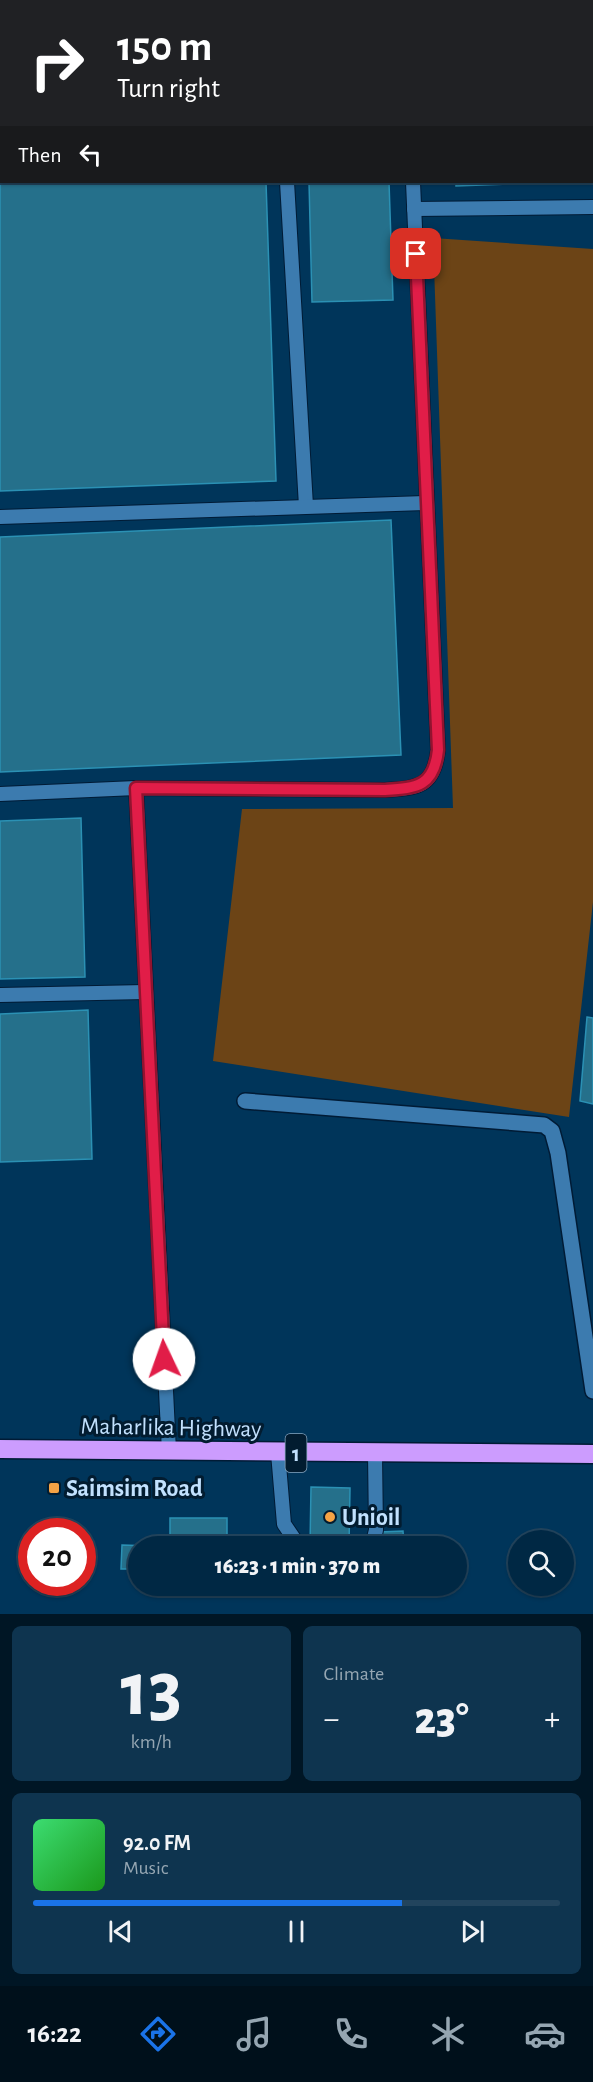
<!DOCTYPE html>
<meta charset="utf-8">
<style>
:root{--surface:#002844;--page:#0e344f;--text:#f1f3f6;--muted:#95a6b2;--line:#22445d;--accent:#1a73e8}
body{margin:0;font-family:"Alegreya Sans",sans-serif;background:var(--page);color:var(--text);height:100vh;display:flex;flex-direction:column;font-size:22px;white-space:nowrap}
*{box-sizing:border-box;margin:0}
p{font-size:20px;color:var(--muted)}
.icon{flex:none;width:33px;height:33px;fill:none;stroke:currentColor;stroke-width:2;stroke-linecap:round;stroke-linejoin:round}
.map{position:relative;height:1614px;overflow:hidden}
.side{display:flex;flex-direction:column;gap:12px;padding:12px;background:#001625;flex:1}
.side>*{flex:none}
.top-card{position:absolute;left:0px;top:0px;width:594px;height:183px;box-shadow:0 2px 4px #0004,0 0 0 2px var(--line);background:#202124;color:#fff;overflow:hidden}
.buttons{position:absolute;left:508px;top:1530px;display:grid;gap:12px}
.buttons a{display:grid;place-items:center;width:66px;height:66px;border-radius:50%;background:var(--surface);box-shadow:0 2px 4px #0004,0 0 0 2px var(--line);font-size:30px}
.speed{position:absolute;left:18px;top:1518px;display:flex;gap:12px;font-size:30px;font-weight:700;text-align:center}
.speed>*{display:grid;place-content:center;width:78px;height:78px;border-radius:50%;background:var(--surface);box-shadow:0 2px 4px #0004,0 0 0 2px var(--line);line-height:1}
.speed .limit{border:9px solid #d22;background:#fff;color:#111}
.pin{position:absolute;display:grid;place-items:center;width:51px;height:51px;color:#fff;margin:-26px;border-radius:12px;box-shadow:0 3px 9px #0006}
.me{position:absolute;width:66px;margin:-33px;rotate:357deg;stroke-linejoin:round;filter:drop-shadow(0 0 4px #0008)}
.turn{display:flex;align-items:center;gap:21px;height:126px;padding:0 18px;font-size:27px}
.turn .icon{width:78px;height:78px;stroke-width:2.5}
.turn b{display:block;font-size:42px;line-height:51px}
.then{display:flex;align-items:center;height:57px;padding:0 18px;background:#0003;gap:12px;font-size:22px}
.big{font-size:45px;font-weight:800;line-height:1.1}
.side .card{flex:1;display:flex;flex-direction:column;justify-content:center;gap:9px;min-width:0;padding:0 21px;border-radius:9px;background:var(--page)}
.side .dial{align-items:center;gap:0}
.dial b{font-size:78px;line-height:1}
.song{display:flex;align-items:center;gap:18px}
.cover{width:72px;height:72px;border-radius:9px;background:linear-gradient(135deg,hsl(140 70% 55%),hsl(120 70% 35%))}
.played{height:6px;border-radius:3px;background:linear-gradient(90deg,var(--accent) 70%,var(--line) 70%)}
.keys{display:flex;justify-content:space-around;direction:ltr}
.heat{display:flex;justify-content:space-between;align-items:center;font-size:33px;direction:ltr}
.side .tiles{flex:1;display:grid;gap:12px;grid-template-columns:1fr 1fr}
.card:last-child{grid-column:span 2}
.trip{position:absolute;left:128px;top:1536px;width:339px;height:60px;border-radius:30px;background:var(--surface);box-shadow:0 2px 4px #0004,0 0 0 2px var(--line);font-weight:800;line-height:60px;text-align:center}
.tab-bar{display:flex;height:96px;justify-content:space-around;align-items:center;background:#00101b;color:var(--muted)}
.tab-bar .icon{width:42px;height:42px}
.tab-bar .on{color:var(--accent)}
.tab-bar b{font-size:27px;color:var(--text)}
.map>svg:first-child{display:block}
</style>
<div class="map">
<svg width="593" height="1614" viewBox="0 0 593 1614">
<rect width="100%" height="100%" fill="#00355a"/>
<!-- green -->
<polygon fill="#6c4416" points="433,238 593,249 593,902 569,1117 213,1061 242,809 453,808"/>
<!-- building -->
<g fill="#25708b" stroke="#2b91b4" stroke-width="1.5">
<polygon points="0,0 259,0 2,2 2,182 266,182 276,481 0,491"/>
<polygon points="449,0 593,0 593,180 592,2"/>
<polygon points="309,182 389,182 393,300 312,302"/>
<polygon points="456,182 562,182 456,186"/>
<polygon points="391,520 401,755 0,772 0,537"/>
<polygon points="81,818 85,977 0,979 0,821"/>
<polygon points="88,1010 92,1159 0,1162 0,1014"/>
<polygon points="587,1017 593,1018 593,1104 580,1101"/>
<polygon points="311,1487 350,1488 349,1546 310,1546"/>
<rect x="170" y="1518" width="57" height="28"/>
<polygon points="403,1531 404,1546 381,1546 380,1532"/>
<polygon points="122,1545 152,1546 138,1546 138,1569 121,1569"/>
</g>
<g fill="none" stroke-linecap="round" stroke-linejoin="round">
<defs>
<g id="lane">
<polyline points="406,0 406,2"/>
<polyline points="282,2 283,0"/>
<polyline points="287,182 306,506"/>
<polyline points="414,209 593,207"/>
<polyline points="0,517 425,503"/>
<polyline points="136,788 169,1451"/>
<path d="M 0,794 L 136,788 L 385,790 C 418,788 434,787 438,750 L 413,182"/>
<polyline points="0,995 145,992"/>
<polyline points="278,1453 284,1524 299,1546"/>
<polyline points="372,1546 376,1530 375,1454"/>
</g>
<polyline id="street" points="245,1101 544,1125 552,1131 558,1153 593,1391"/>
<polyline id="highway" points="0,1449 593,1454"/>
</defs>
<!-- lane casing -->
<use href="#lane" stroke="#001b35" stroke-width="16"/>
<!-- street casing -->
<use href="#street" stroke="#001b35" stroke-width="18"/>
<!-- highway casing -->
<use href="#highway" stroke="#001b35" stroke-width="21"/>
<!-- lane -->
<use href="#lane" stroke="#3c7baf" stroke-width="14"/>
<!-- street -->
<use href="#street" stroke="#3c7baf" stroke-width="15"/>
<!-- highway -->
<use href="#highway" stroke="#cc9cfe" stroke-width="18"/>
</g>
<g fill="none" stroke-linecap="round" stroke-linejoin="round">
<defs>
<path id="route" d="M 164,1359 L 136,788 L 385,790 C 418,788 434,786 438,750 L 416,254"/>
</defs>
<!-- route casing -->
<use href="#route" stroke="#92132f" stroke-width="15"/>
<!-- route -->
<use href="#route" stroke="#e11d48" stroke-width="10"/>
</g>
<!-- markers -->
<g fill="#f5a345" stroke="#021c30" stroke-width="2">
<rect x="48" y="1482" width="12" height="12" rx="3"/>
<circle cx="330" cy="1517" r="6"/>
</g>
<g text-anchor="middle" stroke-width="6" stroke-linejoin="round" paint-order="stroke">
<!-- shield labels -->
<rect fill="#021c30" stroke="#88a6c0" stroke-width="1.5" x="285.5" y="1434" width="21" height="38" rx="4.5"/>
<g font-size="22" font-weight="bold" fill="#c2e1fe">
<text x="296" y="1461">1</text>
</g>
<!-- street labels -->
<g font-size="24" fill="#c2e1fe" stroke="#021c30">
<text transform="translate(171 1427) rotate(1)" y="8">Maharlika Highway</text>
</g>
<!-- poi labels -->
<g font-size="24" font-weight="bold" fill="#c2e1fe" stroke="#021c30" text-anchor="start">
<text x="66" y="1496">Saimsim Road</text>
<text x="342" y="1525">Unioil</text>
</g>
</g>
</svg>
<div class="buttons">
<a><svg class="icon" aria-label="search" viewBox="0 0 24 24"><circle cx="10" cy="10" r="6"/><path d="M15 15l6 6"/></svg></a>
</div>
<div class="speed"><div class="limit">20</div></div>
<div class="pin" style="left:416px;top:254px;background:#d93025"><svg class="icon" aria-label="arrive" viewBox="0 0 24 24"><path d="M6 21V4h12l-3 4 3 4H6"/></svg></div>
<svg class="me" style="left:164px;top:1359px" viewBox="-20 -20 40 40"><circle r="19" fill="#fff"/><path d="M0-13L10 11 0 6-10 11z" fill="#e11d48"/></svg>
<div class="trip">16:23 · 1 min · 370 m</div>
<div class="top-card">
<div class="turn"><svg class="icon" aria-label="right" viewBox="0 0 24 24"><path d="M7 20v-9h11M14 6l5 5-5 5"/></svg><div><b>150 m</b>Turn right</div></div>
<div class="then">Then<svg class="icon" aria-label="left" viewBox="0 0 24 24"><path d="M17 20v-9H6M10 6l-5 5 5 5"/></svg></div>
</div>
</div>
<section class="side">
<div class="tiles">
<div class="card dial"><b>13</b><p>km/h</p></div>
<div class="card"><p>Climate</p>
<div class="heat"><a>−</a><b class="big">23°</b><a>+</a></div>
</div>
<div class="card">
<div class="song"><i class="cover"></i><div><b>92.0 FM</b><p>Music</p></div></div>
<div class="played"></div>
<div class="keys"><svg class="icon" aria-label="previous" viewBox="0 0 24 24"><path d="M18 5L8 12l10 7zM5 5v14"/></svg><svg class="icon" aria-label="pause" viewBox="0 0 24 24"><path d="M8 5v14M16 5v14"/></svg><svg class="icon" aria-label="next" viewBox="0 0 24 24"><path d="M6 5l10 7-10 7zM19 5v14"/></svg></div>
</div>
</div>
</section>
<nav class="tab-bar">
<b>16:22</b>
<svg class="icon on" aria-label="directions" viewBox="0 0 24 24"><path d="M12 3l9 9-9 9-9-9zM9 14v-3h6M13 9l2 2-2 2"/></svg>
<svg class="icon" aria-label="music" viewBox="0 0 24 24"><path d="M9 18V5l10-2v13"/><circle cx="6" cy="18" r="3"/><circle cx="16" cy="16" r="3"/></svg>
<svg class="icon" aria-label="phone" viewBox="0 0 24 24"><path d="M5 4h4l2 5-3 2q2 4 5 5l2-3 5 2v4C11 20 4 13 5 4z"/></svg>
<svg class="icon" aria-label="climate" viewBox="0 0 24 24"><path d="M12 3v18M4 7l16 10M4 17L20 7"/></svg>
<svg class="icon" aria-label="car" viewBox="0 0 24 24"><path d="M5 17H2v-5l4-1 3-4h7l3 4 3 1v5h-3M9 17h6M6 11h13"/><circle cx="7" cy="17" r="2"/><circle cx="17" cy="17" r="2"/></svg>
</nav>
